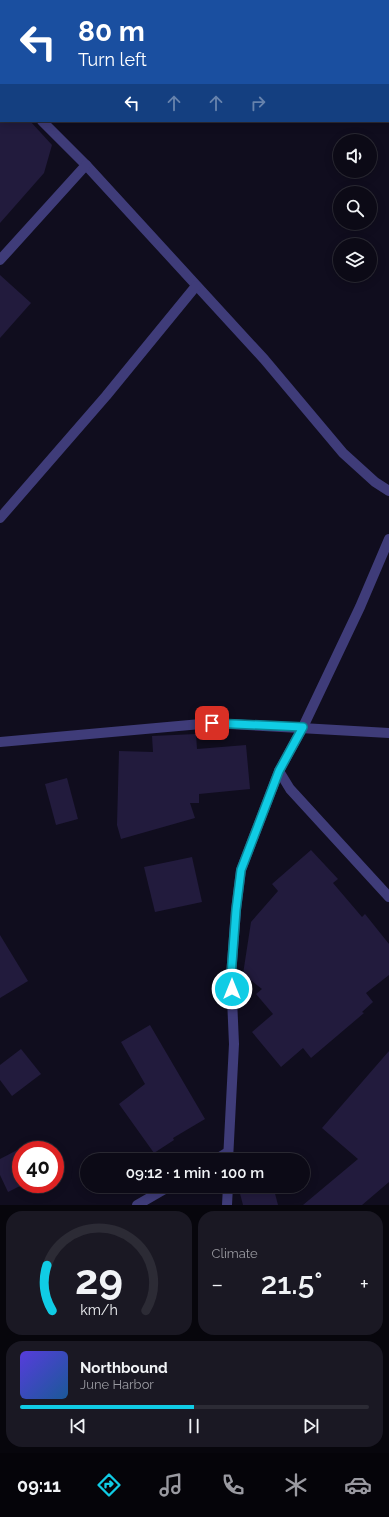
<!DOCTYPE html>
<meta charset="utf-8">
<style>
:root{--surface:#0c0a16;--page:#1a1823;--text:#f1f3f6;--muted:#9a9aa1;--line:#2c2b35;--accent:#10cce5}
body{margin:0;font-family:Raleway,sans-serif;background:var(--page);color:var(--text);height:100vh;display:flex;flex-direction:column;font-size:15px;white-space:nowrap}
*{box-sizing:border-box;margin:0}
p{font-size:13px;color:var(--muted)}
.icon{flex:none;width:22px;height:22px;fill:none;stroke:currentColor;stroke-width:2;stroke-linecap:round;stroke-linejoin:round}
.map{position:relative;height:1205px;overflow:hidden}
.side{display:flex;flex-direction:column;gap:6px;padding:6px;background:#07060c;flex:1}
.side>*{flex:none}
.top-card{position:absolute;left:0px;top:0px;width:389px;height:122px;box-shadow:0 2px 10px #0003,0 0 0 1px var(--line);background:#1a4fa0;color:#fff;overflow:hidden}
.controls{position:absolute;left:333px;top:134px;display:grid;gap:8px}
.controls a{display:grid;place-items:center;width:44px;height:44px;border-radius:50%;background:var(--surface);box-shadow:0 2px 10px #0003,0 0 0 1px var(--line);font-size:20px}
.speed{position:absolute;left:12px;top:1141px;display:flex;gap:8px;font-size:20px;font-weight:700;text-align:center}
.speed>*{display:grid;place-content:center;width:52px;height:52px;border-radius:50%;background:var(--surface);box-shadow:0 2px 10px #0003,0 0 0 1px var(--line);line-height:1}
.speed .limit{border:6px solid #d22;background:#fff;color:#111}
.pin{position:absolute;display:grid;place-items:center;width:34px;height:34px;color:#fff;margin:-17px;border-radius:8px;box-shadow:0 2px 6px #0006}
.me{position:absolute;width:44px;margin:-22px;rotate:0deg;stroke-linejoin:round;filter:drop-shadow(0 0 3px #0008)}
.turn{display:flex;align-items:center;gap:14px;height:84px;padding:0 12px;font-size:18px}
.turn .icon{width:52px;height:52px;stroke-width:2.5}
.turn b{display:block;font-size:28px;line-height:34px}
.lanes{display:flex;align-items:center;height:38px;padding:0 12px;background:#0003;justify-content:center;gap:20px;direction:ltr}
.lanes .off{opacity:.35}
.big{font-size:30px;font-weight:600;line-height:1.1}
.side .tile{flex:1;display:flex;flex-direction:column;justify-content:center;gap:6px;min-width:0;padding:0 14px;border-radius:16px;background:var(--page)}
.side .dial{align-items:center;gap:0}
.dial svg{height:104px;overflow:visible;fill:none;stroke:var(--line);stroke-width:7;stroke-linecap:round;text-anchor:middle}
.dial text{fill:var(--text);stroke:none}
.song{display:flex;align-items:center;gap:12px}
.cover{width:48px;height:48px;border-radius:6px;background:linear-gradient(135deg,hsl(250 70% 55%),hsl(210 70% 35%))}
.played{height:4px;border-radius:2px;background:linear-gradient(90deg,var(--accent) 50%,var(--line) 50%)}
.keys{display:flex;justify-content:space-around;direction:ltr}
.heat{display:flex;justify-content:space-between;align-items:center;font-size:22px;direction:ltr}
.side .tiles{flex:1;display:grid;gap:6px;grid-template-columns:1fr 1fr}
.tile:last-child{grid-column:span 2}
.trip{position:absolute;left:80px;top:1153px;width:230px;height:40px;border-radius:20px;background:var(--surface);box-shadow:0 2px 10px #0003,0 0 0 1px var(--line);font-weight:600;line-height:40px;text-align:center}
.tab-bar{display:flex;height:64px;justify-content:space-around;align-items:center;background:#050409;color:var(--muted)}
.tab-bar .icon{width:28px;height:28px}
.tab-bar .selected{color:var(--accent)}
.tab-bar b{font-size:18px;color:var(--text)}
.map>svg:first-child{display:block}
</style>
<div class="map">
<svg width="389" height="1205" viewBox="0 0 389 1205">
<rect width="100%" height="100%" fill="#100d1e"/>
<!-- building -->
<g fill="#221b3d">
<polygon points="0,121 30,121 52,145 44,173 0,223"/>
<polygon points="0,275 31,303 0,338"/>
<polygon points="196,734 197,749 246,745 250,789 199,794 199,803 190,803 195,818 121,839 117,825 119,751 153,752 152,736"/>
<polygon points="67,778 78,819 56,825 45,784"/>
<polygon points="311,850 338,879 333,883 362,917 365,914 389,944 389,975 366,993 373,1002 362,1012 364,1013 311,1058 303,1048 281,1067 252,1032 273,1014 256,994 262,989 243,974 251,922 278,891 272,884"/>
<polygon points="192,857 202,902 155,912 144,867"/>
<polygon points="0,935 28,981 0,998"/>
<polygon points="150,1025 205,1119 173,1138 174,1140 154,1153 119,1104 145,1084 121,1042"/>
<polygon points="21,1049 41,1074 12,1096 0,1080 0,1065"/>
<polygon points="389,1051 389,1182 362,1205 303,1205 358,1159 322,1128"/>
<polygon points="23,1147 24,1150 21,1150 21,1184 24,1184 8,1192 0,1175 0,1159"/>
<polygon points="264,1153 266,1160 235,1160"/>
<polygon points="238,1186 273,1186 278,1205 243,1205"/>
</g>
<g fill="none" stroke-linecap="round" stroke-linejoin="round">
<!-- minor -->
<g stroke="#3f3c79" stroke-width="10">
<polyline points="0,79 1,80"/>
<polyline points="42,121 86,165 264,359 343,453 375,482 389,491"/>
<polyline points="0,260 86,165"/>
<polyline points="0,518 106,396 196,286"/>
<polyline points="0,742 212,723 389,733"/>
<polyline points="279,771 290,789 389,897"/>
<polyline points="215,1160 228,1152"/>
<polyline points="228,1160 234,1044 231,976 236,910 241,870 279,771 303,727 360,607 389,539"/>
<polyline points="137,1205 170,1186"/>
<polyline points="227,1205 228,1186"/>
</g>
<!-- major -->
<g stroke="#be5cf4" stroke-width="10">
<polyline points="16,1 17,0"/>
<polyline points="74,1 75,0"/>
<polyline points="0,15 1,14"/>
<polyline points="0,64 1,63"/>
</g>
</g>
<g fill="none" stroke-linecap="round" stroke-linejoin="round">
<defs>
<polyline id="route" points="212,723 303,727 279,771 241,870 236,910 231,976 232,989"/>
</defs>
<!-- route casing -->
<use href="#route" stroke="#0a8595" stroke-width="10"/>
<!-- route -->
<use href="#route" stroke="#10cce5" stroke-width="7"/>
</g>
</svg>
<div class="controls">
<a><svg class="icon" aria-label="sound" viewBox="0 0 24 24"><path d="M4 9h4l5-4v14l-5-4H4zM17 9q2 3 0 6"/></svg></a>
<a><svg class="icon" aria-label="search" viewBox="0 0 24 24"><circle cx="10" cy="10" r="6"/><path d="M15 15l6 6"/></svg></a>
<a><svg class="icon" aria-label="layers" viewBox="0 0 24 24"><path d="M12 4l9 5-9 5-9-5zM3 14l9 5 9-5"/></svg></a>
</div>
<div class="speed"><div class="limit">40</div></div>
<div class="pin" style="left:212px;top:723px;background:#d93025"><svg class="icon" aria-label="arrive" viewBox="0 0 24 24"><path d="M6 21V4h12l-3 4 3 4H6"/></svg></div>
<svg class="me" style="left:232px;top:989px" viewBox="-20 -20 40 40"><circle r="17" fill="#10cce5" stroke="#fff" stroke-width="3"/><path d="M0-11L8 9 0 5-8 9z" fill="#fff"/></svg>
<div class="trip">09:12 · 1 min · 100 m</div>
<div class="top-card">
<div class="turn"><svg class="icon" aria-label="left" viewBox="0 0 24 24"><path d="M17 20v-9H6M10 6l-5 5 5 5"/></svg><div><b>80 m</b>Turn left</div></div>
<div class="lanes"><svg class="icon" aria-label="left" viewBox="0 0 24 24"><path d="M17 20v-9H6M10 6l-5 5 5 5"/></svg><svg class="icon off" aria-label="ahead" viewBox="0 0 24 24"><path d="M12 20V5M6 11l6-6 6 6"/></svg><svg class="icon off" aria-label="ahead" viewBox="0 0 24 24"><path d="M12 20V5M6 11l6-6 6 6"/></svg><svg class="icon off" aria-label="right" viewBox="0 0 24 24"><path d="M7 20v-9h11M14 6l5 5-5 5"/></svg></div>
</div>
</div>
<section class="side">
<div class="tiles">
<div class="tile dial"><svg viewBox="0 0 100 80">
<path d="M14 69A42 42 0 1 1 86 69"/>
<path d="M14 69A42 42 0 0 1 10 34" stroke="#10cce5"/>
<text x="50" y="56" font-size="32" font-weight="700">29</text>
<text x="50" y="72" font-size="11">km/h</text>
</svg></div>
<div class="tile"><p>Climate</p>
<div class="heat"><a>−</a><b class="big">21.5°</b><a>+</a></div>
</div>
<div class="tile">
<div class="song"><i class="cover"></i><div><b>Northbound</b><p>June Harbor</p></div></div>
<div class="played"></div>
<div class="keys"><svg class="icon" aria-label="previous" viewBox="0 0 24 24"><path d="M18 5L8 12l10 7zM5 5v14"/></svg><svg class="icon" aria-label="pause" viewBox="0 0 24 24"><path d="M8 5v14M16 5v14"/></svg><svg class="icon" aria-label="next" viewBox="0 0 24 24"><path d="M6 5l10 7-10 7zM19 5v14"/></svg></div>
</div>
</div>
</section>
<nav class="tab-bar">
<b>09:11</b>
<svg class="icon selected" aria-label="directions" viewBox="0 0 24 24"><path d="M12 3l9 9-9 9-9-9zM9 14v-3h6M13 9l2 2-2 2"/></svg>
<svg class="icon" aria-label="music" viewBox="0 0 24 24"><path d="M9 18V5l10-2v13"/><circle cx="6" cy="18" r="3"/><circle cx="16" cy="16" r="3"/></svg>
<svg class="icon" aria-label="phone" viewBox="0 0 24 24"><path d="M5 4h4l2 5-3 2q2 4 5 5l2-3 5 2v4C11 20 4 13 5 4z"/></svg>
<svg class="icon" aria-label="climate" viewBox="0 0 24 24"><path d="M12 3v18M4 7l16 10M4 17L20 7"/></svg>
<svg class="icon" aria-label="car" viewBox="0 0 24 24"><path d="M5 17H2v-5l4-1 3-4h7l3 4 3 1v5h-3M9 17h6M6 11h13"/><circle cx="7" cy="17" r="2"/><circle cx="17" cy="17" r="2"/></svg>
</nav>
